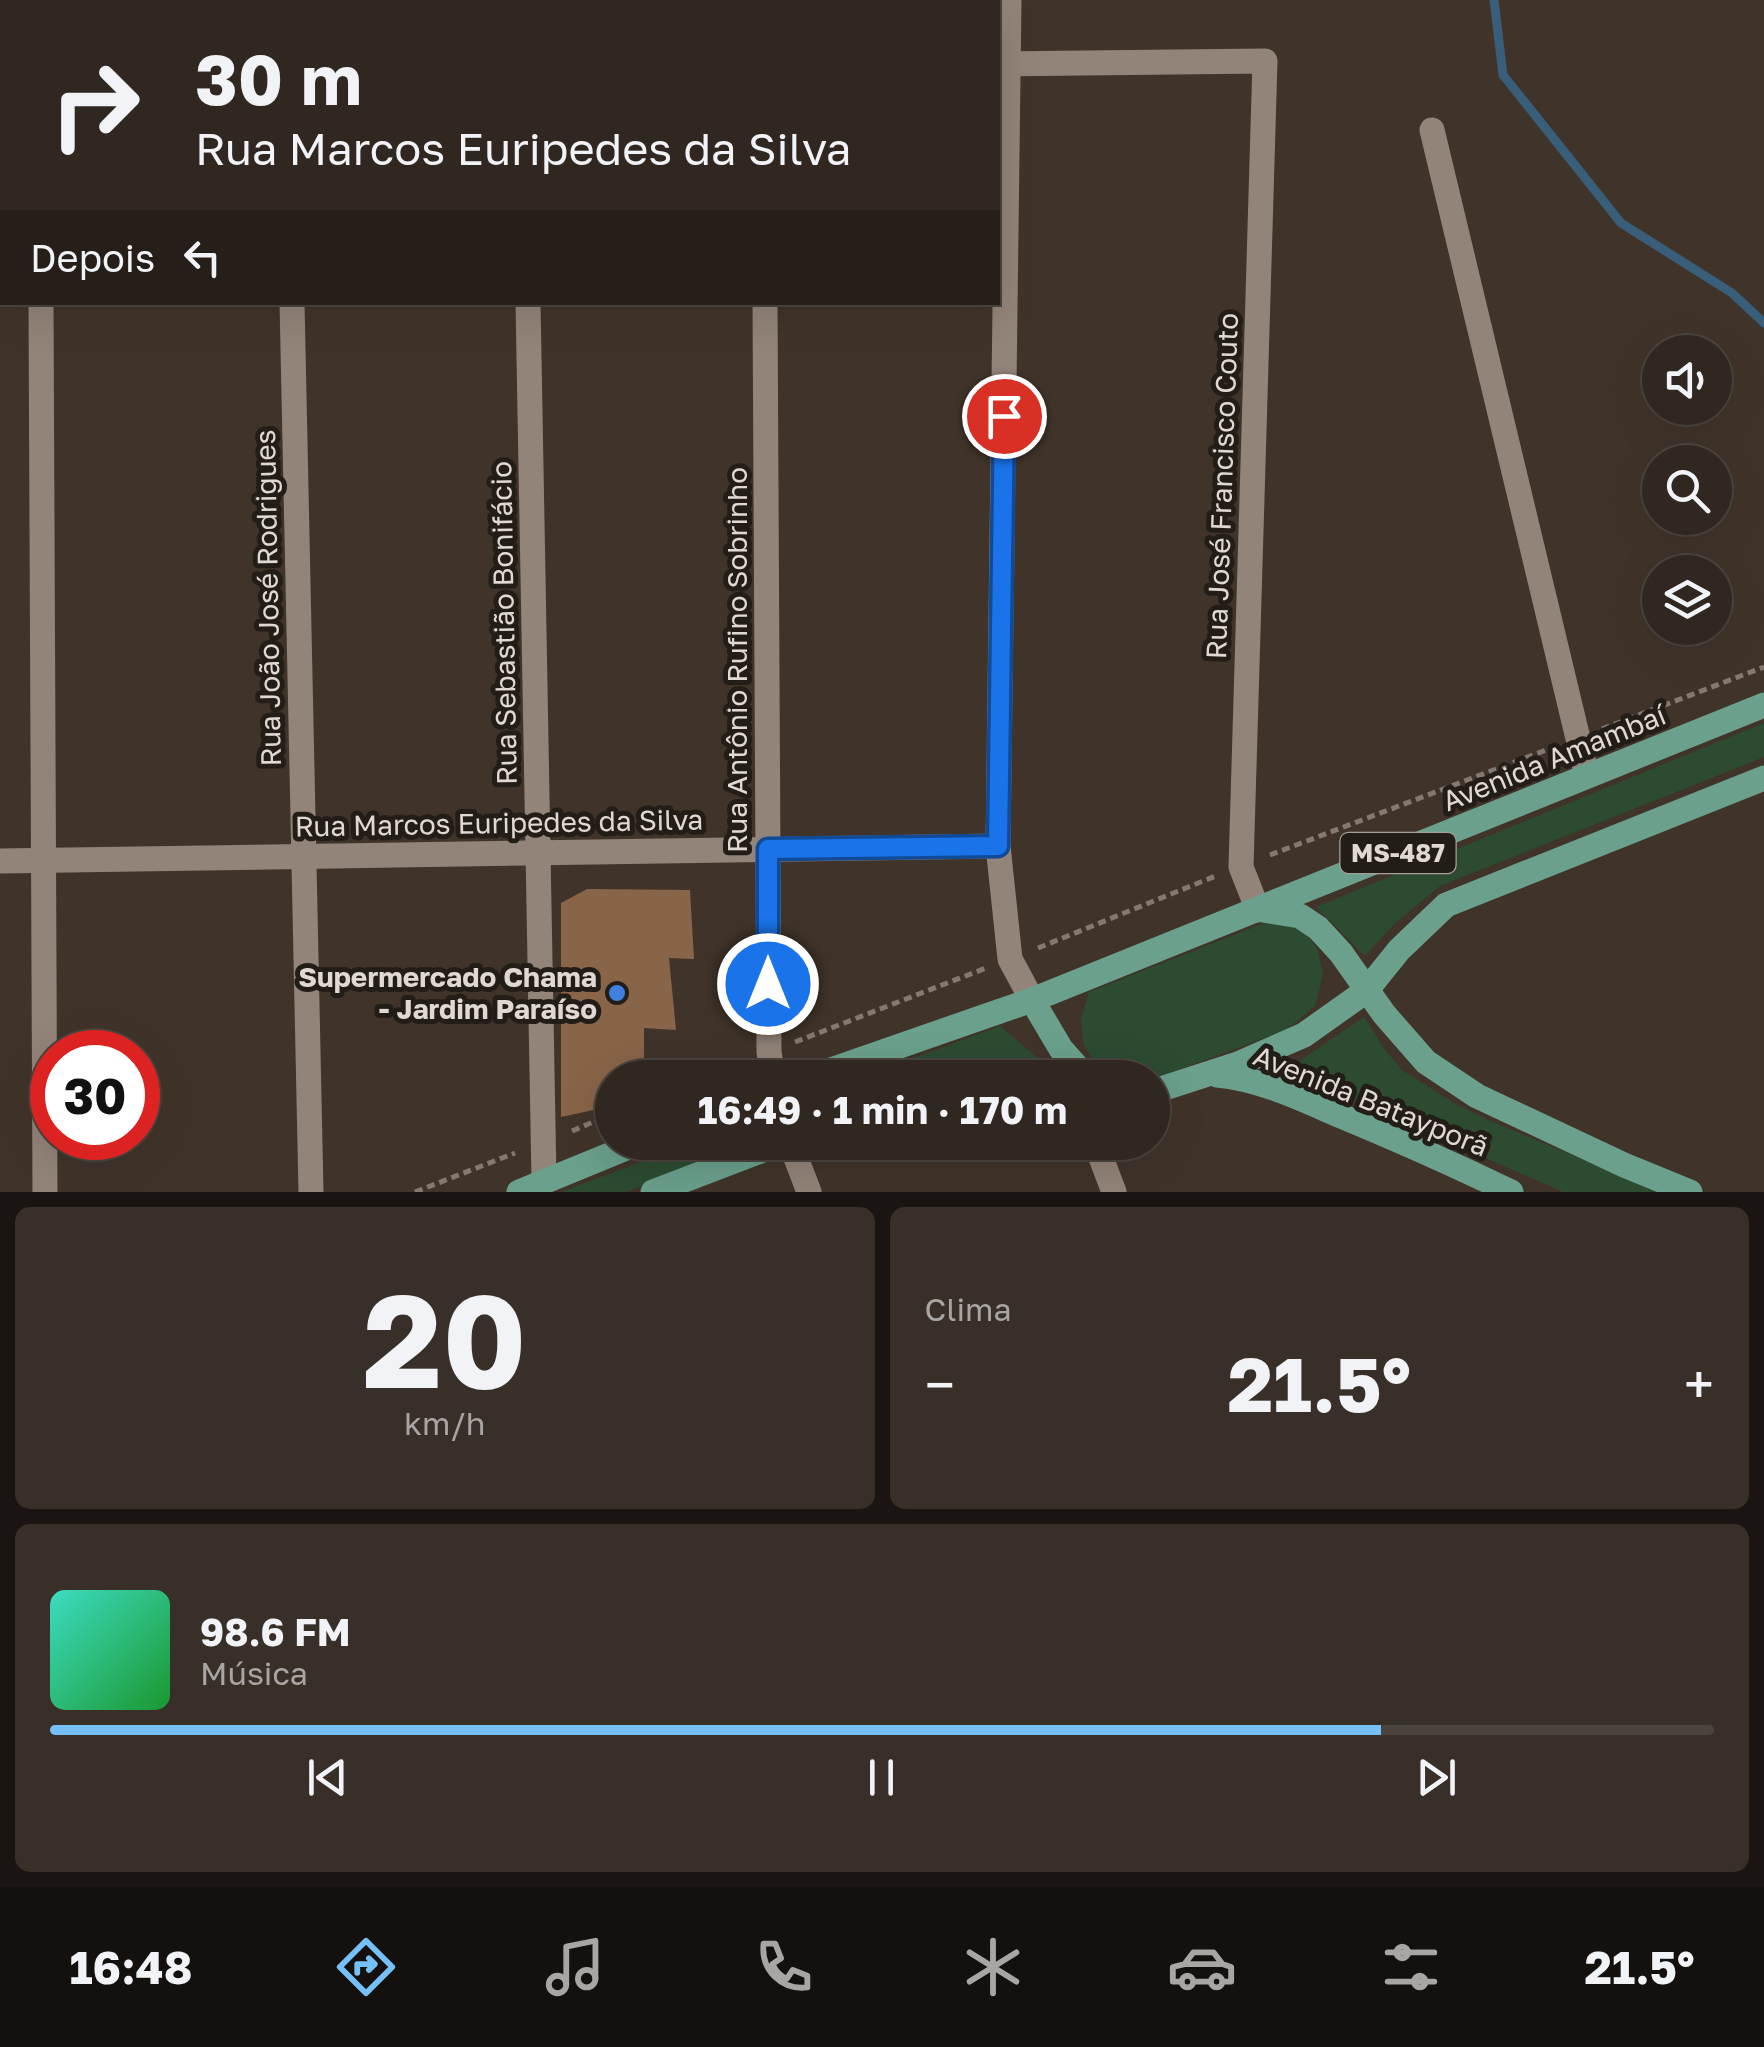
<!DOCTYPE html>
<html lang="pt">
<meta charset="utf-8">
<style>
:root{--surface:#302720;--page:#382f29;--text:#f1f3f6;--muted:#a8a5a5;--line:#4b443e;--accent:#75c0f6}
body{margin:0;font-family:"Golos Text",sans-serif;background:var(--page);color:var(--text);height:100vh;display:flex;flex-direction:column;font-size:38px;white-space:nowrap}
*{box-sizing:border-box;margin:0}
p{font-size:32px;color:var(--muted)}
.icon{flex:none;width:55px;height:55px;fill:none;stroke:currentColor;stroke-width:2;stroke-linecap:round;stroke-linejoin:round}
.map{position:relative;height:1192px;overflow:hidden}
.panel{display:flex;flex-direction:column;gap:15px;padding:15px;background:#1a1512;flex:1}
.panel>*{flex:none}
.banner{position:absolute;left:0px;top:0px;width:1000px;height:305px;box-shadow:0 10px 40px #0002,0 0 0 2px var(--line);background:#302720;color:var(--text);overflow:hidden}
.buttons{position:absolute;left:1642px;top:335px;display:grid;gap:20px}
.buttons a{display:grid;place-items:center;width:90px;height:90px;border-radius:50%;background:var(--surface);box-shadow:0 10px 40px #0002,0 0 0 2px var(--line);font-size:50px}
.speed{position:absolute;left:30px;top:1030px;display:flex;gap:20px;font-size:50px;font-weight:700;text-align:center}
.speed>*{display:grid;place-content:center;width:130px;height:130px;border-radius:50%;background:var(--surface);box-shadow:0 10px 40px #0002,0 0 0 2px var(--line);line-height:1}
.speed .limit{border:15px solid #d22;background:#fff;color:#111}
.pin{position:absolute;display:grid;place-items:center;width:85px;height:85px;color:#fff;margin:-42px;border:5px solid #fff;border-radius:50%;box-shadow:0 2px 10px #0007}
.me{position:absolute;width:110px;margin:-55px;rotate:0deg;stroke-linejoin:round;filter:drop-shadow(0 0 8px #0008)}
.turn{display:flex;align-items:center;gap:35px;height:210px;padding:0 30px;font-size:45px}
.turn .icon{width:130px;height:130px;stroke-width:2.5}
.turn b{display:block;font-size:70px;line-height:85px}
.then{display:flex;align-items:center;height:95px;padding:0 30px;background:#0003;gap:20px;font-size:38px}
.big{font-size:75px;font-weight:700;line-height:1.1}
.panel .tile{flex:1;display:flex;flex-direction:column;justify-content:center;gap:15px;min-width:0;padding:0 35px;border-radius:15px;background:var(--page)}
.panel .dial{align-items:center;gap:0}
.dial b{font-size:130px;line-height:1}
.song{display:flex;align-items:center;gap:30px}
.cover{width:120px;height:120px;border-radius:15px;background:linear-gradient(135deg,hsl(170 70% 55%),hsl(130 70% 35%))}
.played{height:10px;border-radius:5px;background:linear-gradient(90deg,var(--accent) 80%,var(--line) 80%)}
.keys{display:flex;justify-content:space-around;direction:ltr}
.heat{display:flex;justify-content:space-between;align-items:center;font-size:55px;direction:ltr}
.panel .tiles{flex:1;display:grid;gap:15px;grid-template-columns:1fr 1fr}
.tile:last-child{grid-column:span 2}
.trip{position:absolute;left:595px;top:1060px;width:575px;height:100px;border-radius:50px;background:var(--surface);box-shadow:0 10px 40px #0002,0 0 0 2px var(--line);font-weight:700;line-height:100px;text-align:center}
.tab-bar{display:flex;height:160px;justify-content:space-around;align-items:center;background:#13100d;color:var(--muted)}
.tab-bar .icon{width:70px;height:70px}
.tab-bar .selected{color:var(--accent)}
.tab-bar b{font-size:45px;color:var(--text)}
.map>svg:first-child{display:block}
</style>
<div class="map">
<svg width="1764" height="1192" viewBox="0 0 1764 1192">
<rect width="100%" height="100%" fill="#40342a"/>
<!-- green -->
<g fill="#2c4b31">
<polygon points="1764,723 1764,757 1440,886 1393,925 1365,956 1316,907"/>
<polygon points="1272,920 1297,927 1307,935 1317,948 1323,974 1315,1006 1286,1030 1154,1079 1114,1077 1106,1075 1096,1065 1084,1045 1081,1019 1089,992"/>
<polygon points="1364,1017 1385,1050 1402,1070 1452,1102 1495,1123 1661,1192 1563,1192 1286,1070"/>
<polygon points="1000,1026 1060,1077 863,1077"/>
<polygon points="691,1143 755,1143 626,1192 561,1192"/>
</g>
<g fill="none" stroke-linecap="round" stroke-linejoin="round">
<!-- stream -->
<polyline stroke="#385e79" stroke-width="9" points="1494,0 1503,75 1621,223 1732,293 1764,323"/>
</g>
<!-- building -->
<polygon fill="#886448" points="587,889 690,890 694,959 669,958 676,1030 644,1028 644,1078 612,1078 612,1106 561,1117 561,903"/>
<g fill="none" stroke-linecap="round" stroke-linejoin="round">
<!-- path -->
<g stroke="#847971" stroke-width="5" stroke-dasharray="8 5" stroke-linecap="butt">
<polyline points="1602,729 1764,667"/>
<polyline points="1270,855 1554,747"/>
<polyline points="1038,948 1218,875"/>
<polyline points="795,1042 986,968"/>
<polyline points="704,1078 743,1062"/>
<polyline points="572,1131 612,1114"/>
<polyline points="415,1192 515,1153"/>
</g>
<!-- minor -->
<g stroke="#938479" stroke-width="25">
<polyline points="39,0 39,2"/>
<polyline points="285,0 286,2"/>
<polyline points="522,0 522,2"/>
<polyline points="763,0 763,2"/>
<polyline points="1009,0 998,846 1010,959 1032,1000"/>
<polyline points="998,64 1265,61 1241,867 1258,910"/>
<polyline points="0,77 2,76"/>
<polyline points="1432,130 1587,776"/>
<polyline points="41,302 45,1192"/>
<polyline points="292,302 311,1192"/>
<polyline points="528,302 544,1181"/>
<polyline points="765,302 769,1052 773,1078"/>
<polyline points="0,861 998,846"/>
<polyline points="790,1142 809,1192"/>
<polyline points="1095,1142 1114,1192"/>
</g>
<!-- major -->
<g stroke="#6aa08c" stroke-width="25">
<polyline points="1263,910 1300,916 1318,928 1341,953 1384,1014 1426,1062 1477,1096 1624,1165 1690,1192"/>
<polyline points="1032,1000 1061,1049 1087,1078"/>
<path d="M 1217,1075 C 1261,1079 1301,1099 1341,1116 C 1399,1140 1455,1165 1511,1192"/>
<polyline points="808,1078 1032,1000 1764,705"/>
<polyline points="1152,1092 1238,1064 1304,1035 1366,991 1399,950 1446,905 1764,778"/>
<polyline points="519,1192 641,1142"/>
<polyline points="653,1192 784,1142"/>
</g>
</g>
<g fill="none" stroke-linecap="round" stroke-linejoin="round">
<defs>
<polyline id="route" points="768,984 768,849 998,846 1004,416"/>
</defs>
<!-- route casing -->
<use href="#route" stroke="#114b97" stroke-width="25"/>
<!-- route -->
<use href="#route" stroke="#1a73e8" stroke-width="18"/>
</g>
<!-- markers -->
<circle fill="#3f7fe0" stroke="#231d18" stroke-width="4" cx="617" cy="993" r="10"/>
<g text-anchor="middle" stroke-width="10" stroke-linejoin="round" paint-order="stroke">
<!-- shield labels -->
<rect fill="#231d18" stroke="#a7a09a" stroke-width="2.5" x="1340.5" y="833" width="115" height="40" rx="8"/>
<g font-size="25" font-weight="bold" fill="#e0d8d2">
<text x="1398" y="862">MS-487</text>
</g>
<!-- street labels -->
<g font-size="28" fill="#e0d8d2" stroke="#231d18">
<text transform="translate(1222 486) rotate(-88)" y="10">Rua José Francisco Couto</text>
<text transform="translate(268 598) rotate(-91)" y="10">Rua João José Rodrigues</text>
<text transform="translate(504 623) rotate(-91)" y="10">Rua Sebastião Bonifácio</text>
<text transform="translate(737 660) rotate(-90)" y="10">Rua Antônio Rufino Sobrinho</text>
<text transform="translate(1554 758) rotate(-22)" y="10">Avenida Amambaí</text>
<text transform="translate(499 823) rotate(-1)" y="10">Rua Marcos Euripedes da Silva</text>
<text transform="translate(1371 1101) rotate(22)" y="10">Avenida Batayporã</text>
</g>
<!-- poi labels -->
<g font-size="28" font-weight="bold" fill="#e0d8d2" stroke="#231d18" text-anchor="end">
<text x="597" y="987">Supermercado Chama<tspan x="597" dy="32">- Jardim Paraíso</tspan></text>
</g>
</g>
</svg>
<div class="buttons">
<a><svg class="icon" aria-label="sound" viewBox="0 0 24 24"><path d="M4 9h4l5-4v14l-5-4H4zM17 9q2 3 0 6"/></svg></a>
<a><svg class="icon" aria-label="search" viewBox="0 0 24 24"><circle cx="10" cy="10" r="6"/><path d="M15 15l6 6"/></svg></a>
<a><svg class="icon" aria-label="layers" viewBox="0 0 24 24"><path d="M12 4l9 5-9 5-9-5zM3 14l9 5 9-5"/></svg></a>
</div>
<div class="speed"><div class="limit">30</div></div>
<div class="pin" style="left:1004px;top:416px;background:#d93025"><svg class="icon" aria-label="arrive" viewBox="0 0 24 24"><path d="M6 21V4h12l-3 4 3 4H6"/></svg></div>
<svg class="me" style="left:768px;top:984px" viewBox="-20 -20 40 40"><circle r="17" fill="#1a73e8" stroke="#fff" stroke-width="3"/><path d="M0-11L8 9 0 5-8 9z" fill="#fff"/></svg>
<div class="trip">16:49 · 1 min · 170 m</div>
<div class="banner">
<div class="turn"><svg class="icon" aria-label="right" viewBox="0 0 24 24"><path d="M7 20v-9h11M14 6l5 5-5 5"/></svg><div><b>30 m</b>Rua Marcos Euripedes da Silva</div></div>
<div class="then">Depois<svg class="icon" aria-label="left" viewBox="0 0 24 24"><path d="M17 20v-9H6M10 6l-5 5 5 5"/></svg></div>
</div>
</div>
<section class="panel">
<div class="tiles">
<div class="tile dial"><b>20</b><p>km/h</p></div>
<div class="tile"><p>Clima</p>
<div class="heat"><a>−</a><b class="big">21.5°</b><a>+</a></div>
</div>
<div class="tile">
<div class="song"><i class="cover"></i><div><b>98.6 FM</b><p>Música</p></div></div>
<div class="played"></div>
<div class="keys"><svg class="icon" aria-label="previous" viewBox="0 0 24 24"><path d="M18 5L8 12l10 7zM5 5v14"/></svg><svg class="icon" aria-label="pause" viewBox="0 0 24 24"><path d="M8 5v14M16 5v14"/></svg><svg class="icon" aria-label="next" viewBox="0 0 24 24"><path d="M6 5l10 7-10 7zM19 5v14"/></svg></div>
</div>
</div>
</section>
<nav class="tab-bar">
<b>16:48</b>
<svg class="icon selected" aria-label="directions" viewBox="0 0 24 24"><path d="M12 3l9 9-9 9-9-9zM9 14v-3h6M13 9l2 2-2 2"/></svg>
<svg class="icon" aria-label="music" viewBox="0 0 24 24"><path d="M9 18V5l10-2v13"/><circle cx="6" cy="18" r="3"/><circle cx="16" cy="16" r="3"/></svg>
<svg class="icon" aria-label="phone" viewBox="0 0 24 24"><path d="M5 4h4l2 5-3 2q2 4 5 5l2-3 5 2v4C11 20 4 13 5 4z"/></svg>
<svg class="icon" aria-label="climate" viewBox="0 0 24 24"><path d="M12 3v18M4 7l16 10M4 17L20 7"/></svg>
<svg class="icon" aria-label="car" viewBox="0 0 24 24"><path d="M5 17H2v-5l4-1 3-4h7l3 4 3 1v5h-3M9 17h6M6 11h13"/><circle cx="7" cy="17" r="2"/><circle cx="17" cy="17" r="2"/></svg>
<svg class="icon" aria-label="filters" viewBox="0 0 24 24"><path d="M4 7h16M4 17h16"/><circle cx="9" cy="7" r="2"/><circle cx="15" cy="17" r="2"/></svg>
<b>21.5°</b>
</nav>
